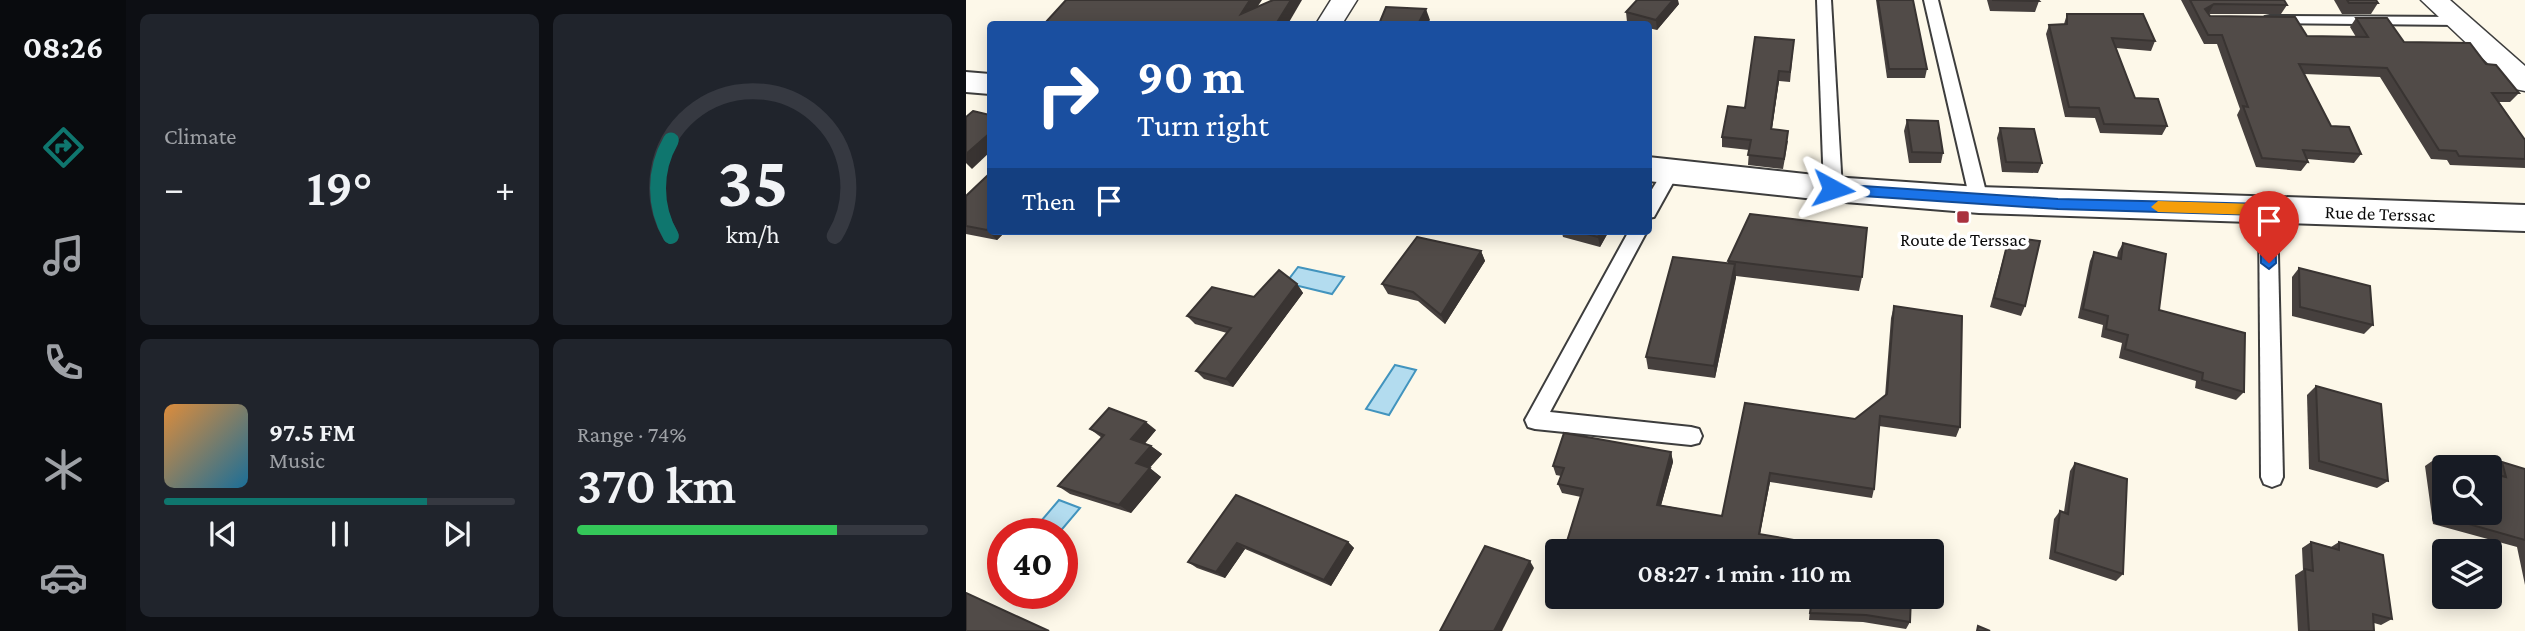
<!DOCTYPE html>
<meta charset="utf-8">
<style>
:root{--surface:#171b24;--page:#20242c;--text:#f1f3f6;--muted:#9ea1a6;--line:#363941;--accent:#0f766e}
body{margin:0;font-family:"Crimson Pro",serif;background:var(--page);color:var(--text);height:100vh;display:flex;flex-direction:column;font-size:26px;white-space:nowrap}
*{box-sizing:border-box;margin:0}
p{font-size:23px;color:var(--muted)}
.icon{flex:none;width:38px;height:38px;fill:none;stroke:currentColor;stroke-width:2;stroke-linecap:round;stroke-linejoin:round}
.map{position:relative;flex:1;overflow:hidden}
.panel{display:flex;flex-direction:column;gap:14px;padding:14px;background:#0d0f14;width:840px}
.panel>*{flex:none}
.guide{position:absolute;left:21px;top:21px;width:665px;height:214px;border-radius:7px;box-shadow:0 4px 18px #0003;background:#1a4fa0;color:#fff;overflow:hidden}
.tools{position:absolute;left:1466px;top:455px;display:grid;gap:14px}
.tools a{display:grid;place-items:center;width:70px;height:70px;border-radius:7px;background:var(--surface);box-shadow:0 4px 18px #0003;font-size:35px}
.speed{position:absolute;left:21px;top:518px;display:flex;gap:14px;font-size:35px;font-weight:700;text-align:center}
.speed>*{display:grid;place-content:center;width:91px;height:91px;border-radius:50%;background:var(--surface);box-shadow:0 4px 18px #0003;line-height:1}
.speed .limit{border:10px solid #d22;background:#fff;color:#111}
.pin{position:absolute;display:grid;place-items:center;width:60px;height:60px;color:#fff;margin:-72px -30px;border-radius:50% 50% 50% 0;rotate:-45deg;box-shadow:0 0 7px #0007}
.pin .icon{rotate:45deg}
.me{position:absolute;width:77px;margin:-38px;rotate:95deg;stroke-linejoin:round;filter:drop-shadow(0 0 5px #0008)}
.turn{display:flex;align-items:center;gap:24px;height:147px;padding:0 35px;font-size:32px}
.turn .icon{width:91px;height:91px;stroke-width:2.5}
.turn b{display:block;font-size:49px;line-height:60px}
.then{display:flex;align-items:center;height:66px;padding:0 35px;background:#0003;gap:14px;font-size:26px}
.big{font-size:52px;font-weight:600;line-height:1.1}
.panel .widget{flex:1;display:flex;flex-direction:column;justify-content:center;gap:10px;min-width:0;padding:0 24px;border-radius:10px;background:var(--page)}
.panel .dial{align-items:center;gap:0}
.dial svg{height:182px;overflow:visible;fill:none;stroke:var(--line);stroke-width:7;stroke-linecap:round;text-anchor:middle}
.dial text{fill:var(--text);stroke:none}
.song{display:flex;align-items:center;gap:21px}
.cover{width:84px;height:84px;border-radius:10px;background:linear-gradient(135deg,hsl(30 70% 55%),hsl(200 70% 35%))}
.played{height:7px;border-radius:4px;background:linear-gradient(90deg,var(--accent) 75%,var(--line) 75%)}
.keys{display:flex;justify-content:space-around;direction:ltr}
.heat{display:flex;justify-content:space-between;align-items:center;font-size:38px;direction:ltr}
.charge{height:10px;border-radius:5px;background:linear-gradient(90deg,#34c759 74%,var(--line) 0)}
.panel .tiles{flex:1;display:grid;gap:14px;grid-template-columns:repeat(2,1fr)}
.trip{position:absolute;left:579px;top:539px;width:399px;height:70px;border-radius:7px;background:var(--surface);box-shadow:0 4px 18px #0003;font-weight:600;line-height:70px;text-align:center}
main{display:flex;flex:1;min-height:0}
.menu{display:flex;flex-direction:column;width:126px;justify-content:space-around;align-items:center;background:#090b0e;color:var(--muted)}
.menu .icon{width:49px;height:49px}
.menu .active{color:var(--accent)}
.menu b{font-size:32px;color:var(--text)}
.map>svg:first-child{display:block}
</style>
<main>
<nav class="menu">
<b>08:26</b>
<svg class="icon active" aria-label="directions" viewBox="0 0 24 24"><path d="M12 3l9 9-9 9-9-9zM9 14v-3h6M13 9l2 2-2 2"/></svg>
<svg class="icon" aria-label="music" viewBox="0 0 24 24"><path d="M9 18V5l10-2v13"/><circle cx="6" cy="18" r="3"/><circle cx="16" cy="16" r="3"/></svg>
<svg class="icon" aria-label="phone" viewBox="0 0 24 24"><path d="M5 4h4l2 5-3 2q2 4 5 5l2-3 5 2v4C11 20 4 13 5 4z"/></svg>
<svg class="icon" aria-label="climate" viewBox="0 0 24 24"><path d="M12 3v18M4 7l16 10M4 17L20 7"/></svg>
<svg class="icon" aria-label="car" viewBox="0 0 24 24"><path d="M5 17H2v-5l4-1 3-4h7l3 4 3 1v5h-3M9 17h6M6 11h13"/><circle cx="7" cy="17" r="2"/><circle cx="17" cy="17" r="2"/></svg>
</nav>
<section class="panel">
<div class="tiles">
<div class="widget"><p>Climate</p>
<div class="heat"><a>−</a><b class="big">19°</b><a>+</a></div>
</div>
<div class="widget dial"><svg viewBox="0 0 100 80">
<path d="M14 69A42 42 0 1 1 86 69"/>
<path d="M14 69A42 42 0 0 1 14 27" stroke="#0f766e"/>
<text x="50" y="56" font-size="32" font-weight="700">35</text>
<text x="50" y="72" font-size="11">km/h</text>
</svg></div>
<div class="widget">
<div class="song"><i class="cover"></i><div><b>97.5 FM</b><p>Music</p></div></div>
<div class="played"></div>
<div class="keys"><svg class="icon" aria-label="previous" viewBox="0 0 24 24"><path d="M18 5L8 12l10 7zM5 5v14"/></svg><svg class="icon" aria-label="pause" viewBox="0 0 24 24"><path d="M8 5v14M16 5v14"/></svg><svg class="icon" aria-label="next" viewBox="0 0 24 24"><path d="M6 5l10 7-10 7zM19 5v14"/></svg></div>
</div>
<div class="widget"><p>Range · 74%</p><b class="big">370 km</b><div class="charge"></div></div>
</div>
</section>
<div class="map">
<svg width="1559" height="631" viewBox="0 0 1559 631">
<rect width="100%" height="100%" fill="#fdf8e9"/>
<!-- water -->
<g fill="#b3dcef" stroke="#4294be" stroke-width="2">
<polygon points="332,267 378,277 366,294 320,283"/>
<polygon points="429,365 450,370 423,415 400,409"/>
<polygon points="93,500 114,508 92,534 64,534"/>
</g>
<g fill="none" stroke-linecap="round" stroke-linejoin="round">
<defs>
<g id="service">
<polygon points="851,0 865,0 876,189 867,195 858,189"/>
<polygon points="958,0 972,0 1022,200 1019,204 1007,204 1004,200"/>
<polygon points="1304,16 1492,17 1499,21 1492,25 1299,23 1297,20 1299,17"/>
<polygon points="705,166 713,172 688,217 682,218 682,196 699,168"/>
<polygon points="1302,204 1308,205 1311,210 1317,477 1314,484 1306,487 1298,484 1295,477 1293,210 1296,205"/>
<polygon points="663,231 681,231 584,412 725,427 733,429 736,436 733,443 725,445 569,429 562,427 559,420"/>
</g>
<g id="minor">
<polygon points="365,0 391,0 376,24 350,24"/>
<polygon points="1455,0 1484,0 1559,66 1559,91 1549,89"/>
</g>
<g id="tertiary">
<polygon points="0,72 24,74 24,94 0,92"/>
<polygon points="682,157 867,177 1013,187 1559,205 1559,231 1013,213 867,201 682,181"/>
</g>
</defs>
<!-- service casing -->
<use href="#service" stroke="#3d3d3d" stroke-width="4"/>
<!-- minor casing -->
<use href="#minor" stroke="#3d3d3d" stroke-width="3"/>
<!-- tertiary casing -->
<use href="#tertiary" stroke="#3d3d3d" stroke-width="4"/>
<!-- service -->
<use href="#service" fill="#fff" fill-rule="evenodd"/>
<!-- minor -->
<use href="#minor" fill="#fff" fill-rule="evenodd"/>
<!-- tertiary -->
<use href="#tertiary" fill="#fff" fill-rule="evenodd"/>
</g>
<!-- wall -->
<g fill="#46403e">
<polygon points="910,0 947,0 961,69 959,78 921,78"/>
<polygon points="1021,0 1072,0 1073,1 1069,12 1024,11"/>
<polygon points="1215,0 1318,0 1321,5 1315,14 1242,14 1244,16 1341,36 1390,37 1384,27 1390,18 1438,42 1520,64 1553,93 1544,102 1533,102 1559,140 1559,168 1484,165 1481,160 1465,159 1414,77 1338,74 1365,126 1395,154 1388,163 1341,159 1342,162 1335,171 1290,167 1271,115 1274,109 1251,44 1238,44"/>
<polygon points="1368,0 1410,0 1412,3 1405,14 1376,14"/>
<polygon points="713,4 691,30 682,28 682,24 670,24 661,22 660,12"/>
<polygon points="1101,14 1189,41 1185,51 1150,48 1169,98 1201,126 1196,135 1134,133 1129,118 1099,117 1080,34 1083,25 1098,24"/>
<polygon points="828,40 824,82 813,81 806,129 822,141 817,169 782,165 783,150 756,147 756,137"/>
<polygon points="941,120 977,153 975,163 943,163 938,131"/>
<polygon points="1034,128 1076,163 1072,173 1036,172 1031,138"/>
<polygon points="0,196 24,231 40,231 31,240 0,234"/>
<polygon points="590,231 643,231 634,247 597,237 596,233"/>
<polygon points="1043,237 1059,306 1055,316 1024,307 1040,248"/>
<polygon points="1157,243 1193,310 1278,392 1270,400 1229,388 1230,381 1153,358 1156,343 1135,337 1137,325 1112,318 1124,261 1128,252 1151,258 1152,252"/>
<polygon points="515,251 519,261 479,324 452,301 422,294 416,284"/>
<polygon points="762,261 896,277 893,291 770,276 749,378 682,369 680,357 762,263"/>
<polygon points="1333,268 1407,325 1398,334 1326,316 1326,277"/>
<polygon points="331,284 337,293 267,387 238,379 230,371 261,333 229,324 221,316"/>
<polygon points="928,306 994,427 990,437 913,426 908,489 906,498 804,482 794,535 598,551 615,497 596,493 592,484 595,476 590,475 587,466 705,452 707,462 695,505 756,516 779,403 889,419 919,396 925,318"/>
<polygon points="1350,386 1422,481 1411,488 1343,469 1341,395"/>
<polygon points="124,429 190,430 179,443 185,446 196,454 183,468 195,477 165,513 104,494 92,486 136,438"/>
<polygon points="1469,459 1526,474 1525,469 1536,462 1559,469 1559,585 1551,547 1467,524 1459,466"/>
<polygon points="1109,463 1157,574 1150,581 1083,559 1088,519 1094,511 1098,512 1104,471"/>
<polygon points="270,495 382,542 388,548 365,586 279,549 259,578 231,568 222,562"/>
<polygon points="1345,542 1365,547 1373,542 1426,619 1415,625 1408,623 1408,631 1332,631 1329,575 1337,570 1336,548"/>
<polygon points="716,597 743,597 742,602"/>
<polygon points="783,597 945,597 944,622 940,629 897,622 843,620 844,608"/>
</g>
<!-- shaded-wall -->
<g fill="#393432">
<polygon points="284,0 296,0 280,24 275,14"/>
<polygon points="325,0 336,0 322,24 310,24"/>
<polygon points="707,0 712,0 713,4 691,30 690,20"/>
<polygon points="1248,4 1243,13 1235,19 1239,9"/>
<polygon points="460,9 464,20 461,24 452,24"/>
<polygon points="813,71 813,81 804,139 805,129"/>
<polygon points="24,133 24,152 6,169 0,163 0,154"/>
<polygon points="24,226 24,231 40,231 31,240 21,230"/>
<polygon points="635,231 643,231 634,247 632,237"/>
<polygon points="515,251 519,261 479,324 475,315"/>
<polygon points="769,264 770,278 749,378 748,366"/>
<polygon points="331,284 337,293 267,387 260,379"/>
<polygon points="180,422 190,430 176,447 165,439"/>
<polygon points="185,446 196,454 181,471 170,463"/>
<polygon points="705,452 707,462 693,513 691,505"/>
<polygon points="184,468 195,477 165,513 153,505"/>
<polygon points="804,473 804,482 792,543 793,534"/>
<polygon points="382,542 388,548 365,586 358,580"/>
<polygon points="271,543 279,549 259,578 250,572"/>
<polygon points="564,561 568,568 536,631 528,631"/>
</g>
<!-- building -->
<g fill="#514b48" stroke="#393432" stroke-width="2">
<polygon points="100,0 284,0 275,14 307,0 325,0 310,24 86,24 79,23"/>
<polygon points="671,0 707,0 690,20 660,12"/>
<polygon points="912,0 947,0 961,69 923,69"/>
<polygon points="1026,0 1072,0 1073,1"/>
<polygon points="1224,0 1318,0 1321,5 1248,4 1239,9 1244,16 1329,17 1341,36 1402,37 1390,18 1421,18 1438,42 1504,43 1520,64 1530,65 1553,93 1526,93 1559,140 1559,159 1493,156 1490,151 1473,150 1421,68 1333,64 1365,126 1383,127 1395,154 1337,150 1342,162 1296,158 1277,106 1282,107 1256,35 1242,35"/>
<polygon points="1381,0 1410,0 1412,3 1383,3"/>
<polygon points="420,7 460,9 452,24 413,24"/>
<polygon points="1101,14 1177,14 1189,41 1146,38 1169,98 1192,99 1201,126 1138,124 1133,108 1103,107 1083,25 1101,24"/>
<polygon points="789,37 828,40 824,72 813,71 805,129 822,131 818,159 782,155 785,140 756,137 762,106 779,108"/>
<polygon points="7,111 24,115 24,133 0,154 0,117"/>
<polygon points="941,120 972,121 977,153 946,152"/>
<polygon points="1034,128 1068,129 1076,163 1040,162"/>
<polygon points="24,173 24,226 21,230 0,226 0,196"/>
<polygon points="784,214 901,228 896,277 762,261"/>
<polygon points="610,231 635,231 632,237"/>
<polygon points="451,237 515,251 475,315 447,292 416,284"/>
<polygon points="1043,237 1074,241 1059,306 1028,298"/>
<polygon points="1157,243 1200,254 1193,310 1279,333 1278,392 1236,380 1237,373 1159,349 1162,335 1140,329 1142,316 1117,309 1128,252 1155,259"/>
<polygon points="707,257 769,264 748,366 680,357"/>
<polygon points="1333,268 1404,286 1407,325 1334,307"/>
<polygon points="313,270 331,284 260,379 230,371 265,328 221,316 246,287 288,297"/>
<polygon points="928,306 996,316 994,427 914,416 908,489 804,473 793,534 834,541 833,546 867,551 598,551 617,489 592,484 598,468 587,466 598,433 705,452 691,505 756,516 779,403 889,419 921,394"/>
<polygon points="1350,386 1415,404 1422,481 1353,461"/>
<polygon points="143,408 180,422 165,439 185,446 170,463 184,468 153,505 92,486 138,435 124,429"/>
<polygon points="1469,459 1502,467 1479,467 1479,513 1524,513 1524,473 1540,477 1536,462 1559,469 1559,540 1478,517"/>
<polygon points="1109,463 1161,479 1157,574 1089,552 1094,511 1102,514"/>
<polygon points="270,495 382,542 358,580 271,543 250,572 222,562"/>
<polygon points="1345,542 1373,550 1373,542 1417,555 1426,619 1407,614 1408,631 1343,631 1339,569 1347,571"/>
<polygon points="519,546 564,561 528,631 474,631"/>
<polygon points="0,593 83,631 0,631"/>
<polygon points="826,597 945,597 944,622 900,615 844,613 846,600"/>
<polygon points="1012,626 1024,631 1011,631"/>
</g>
<!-- route -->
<polygon fill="#1a73e8" stroke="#114b97" stroke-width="2" points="867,184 1092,199 1302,204 1309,210 1310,263 1303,269 1295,263 1295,215 1092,209 867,194 860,189"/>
<!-- slow -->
<polygon fill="#f59e0b" points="1192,201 1290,204 1297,209 1290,215 1192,212 1185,207"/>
<!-- markers -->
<rect fill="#aa323e" stroke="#fff" stroke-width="2.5" x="990" y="210" width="14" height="14" rx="3.5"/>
<g text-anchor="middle" stroke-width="7" stroke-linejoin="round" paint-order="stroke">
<!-- street labels -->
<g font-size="19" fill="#0a0a0a" stroke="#fff">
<text transform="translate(1414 213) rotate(2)" y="7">Rue de Terssac</text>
</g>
<!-- poi labels -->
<g font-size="19" fill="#0a0a0a" stroke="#fff">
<text x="997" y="246">Route de Terssac</text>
</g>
</g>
</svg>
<div class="tools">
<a><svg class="icon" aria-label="search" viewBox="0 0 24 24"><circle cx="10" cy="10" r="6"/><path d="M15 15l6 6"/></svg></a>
<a><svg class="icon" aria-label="layers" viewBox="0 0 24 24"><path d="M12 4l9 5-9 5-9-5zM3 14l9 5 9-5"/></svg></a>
</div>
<div class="speed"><div class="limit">40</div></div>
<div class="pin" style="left:1303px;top:263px;background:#d93025"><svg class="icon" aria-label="arrive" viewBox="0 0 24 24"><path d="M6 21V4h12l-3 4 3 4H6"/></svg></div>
<svg class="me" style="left:867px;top:189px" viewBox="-20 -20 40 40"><path d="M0-17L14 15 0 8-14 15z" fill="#1a73e8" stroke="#fff" stroke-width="4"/></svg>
<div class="trip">08:27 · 1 min · 110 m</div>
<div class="guide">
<div class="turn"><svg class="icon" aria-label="right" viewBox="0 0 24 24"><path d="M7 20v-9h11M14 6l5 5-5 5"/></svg><div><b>90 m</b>Turn right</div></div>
<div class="then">Then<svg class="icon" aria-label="arrive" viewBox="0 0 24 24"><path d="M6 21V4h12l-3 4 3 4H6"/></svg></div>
</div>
</div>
</main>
